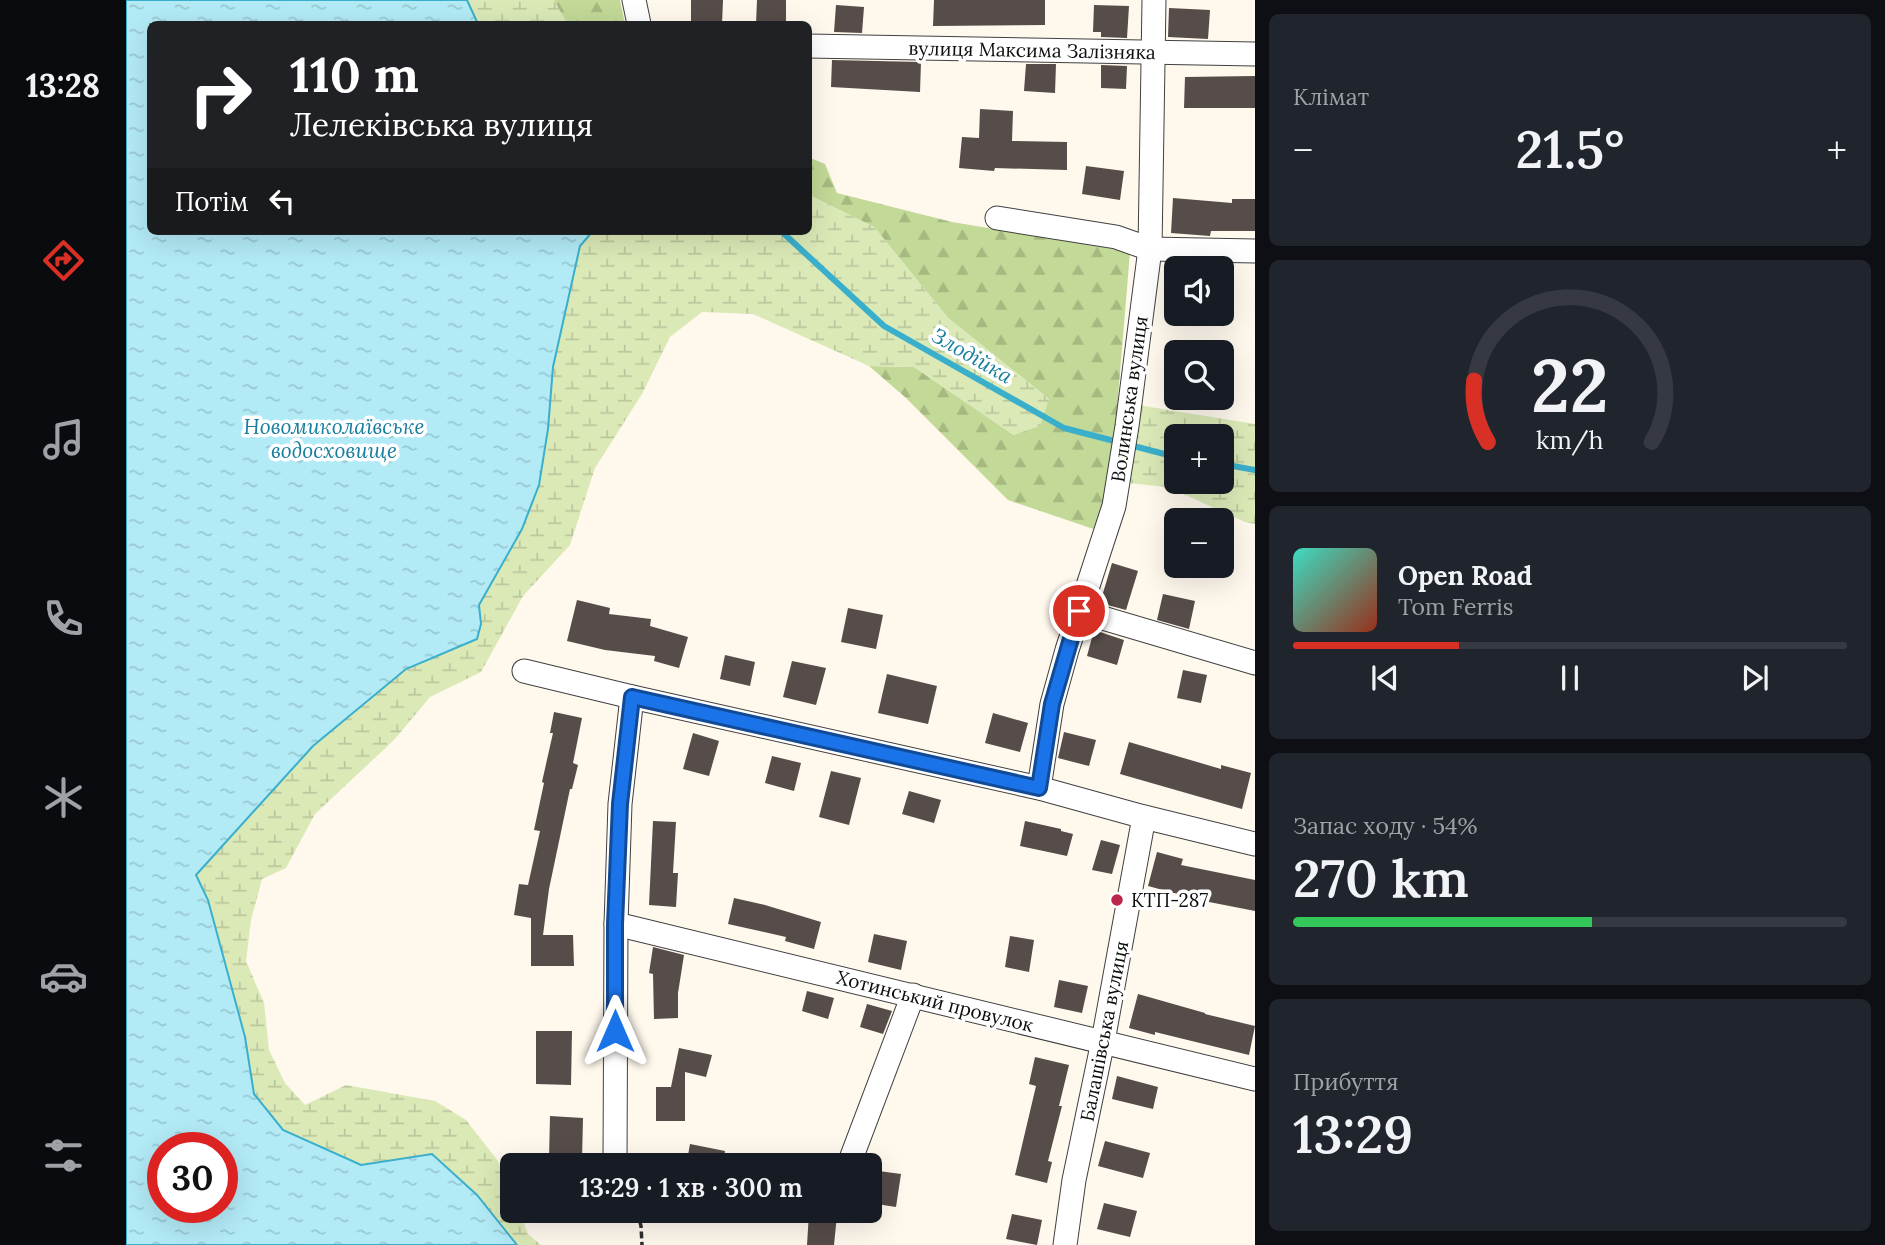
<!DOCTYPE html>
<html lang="uk">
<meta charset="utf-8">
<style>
:root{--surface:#171b24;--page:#20242c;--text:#f1f3f6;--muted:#9ea1a6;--line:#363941;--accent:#d93025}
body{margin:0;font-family:Lora,serif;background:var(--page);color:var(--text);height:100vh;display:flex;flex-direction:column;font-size:26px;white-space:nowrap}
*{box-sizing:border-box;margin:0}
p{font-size:23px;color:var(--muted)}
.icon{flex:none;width:38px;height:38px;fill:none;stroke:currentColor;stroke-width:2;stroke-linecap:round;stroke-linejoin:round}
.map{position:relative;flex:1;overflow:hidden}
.panel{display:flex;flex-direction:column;gap:14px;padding:14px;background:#0d0f14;width:630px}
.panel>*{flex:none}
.guide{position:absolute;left:21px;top:21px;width:665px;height:214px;border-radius:10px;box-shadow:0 7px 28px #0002;background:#202124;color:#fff;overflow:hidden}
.tools{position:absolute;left:1038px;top:256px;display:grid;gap:14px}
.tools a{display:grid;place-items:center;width:70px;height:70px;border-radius:10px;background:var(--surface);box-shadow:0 7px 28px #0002;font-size:35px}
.speed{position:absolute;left:21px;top:1132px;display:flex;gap:14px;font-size:35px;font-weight:700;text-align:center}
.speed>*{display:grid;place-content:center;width:91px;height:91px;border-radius:50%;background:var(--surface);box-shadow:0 7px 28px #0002;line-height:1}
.speed .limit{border:10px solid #d22;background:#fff;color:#111}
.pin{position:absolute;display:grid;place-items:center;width:60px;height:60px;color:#fff;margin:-30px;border:4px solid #fff;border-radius:50%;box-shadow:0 2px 7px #0007}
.me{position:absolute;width:77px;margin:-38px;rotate:0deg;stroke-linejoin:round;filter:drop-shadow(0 0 5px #0008)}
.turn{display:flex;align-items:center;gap:24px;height:147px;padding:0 28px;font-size:32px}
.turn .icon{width:91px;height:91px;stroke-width:2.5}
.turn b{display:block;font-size:49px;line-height:60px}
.then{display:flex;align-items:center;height:66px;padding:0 28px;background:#0003;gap:14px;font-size:26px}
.big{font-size:52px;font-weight:600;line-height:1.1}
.panel .tile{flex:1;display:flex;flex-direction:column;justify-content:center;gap:10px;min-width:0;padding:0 24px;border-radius:10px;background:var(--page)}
.panel .dial{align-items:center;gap:0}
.dial svg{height:182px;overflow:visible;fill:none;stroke:var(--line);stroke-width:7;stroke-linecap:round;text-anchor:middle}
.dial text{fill:var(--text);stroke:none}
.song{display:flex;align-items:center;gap:21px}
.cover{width:84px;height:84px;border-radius:10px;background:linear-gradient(135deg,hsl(170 70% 55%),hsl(10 70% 35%))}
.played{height:7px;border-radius:4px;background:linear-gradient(90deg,var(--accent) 30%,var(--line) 30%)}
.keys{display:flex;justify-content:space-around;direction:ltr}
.heat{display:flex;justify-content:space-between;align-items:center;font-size:38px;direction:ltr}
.charge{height:10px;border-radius:5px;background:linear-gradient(90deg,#34c759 54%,var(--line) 0)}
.trip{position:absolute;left:374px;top:1153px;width:382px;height:70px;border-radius:10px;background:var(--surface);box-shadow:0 7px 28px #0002;font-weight:600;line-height:70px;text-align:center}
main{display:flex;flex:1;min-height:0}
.menu{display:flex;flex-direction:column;width:126px;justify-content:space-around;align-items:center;background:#090b0e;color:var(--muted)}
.menu .icon{width:49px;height:49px}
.menu .selected{color:var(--accent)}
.menu b{font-size:32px;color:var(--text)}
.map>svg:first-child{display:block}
</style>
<main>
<nav class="menu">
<b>13:28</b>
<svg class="icon selected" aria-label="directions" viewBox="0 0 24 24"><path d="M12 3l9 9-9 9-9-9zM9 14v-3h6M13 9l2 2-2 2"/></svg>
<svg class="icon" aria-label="music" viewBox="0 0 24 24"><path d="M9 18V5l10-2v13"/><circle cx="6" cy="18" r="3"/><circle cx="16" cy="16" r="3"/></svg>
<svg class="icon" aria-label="phone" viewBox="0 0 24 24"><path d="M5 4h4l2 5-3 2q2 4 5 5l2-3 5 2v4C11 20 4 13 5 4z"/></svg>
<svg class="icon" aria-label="climate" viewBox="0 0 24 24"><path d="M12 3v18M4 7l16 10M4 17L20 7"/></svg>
<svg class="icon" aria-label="car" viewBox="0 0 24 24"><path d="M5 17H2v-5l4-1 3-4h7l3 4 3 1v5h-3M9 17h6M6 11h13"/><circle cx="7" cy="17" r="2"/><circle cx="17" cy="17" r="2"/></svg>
<svg class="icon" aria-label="filters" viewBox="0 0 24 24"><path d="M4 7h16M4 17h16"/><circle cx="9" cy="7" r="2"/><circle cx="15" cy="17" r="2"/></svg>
</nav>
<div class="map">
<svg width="1129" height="1245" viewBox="0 0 1129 1245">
<defs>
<pattern id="forest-firs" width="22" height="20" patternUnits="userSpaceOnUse" patternTransform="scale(1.75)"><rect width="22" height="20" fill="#c2d997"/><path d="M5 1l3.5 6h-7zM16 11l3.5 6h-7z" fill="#a6b981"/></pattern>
<pattern id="wetland-marsh" width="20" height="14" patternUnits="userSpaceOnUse" patternTransform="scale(1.75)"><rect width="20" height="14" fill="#dbe9b7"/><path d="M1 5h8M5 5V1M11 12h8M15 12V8" fill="none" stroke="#bbc79c"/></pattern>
<pattern id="water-ripples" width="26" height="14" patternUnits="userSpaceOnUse" patternTransform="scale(1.75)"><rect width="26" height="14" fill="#b2eaf6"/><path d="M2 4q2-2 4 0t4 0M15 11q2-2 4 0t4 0" fill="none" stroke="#98c8d2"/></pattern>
</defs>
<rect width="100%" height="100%" fill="#fff8ed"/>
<!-- forest -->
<g fill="url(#forest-firs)">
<polygon points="428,0 494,0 499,24 441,24"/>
<polygon points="682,157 699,164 711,193 826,222 1004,252 992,397 1018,406 1002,483 988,536 882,500 780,398 743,366 788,367 888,435 923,399 822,318 748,227 683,195"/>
</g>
<!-- wetland -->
<g fill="url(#wetland-marsh)" fill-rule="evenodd">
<polygon points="341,0 428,0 441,24 352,24"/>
<polygon points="683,195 748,227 822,318 923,399 914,426 888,435 788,367 743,366 627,314 576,312 544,337 516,394 469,468 444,545 397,596 355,672 304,697 268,740 189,814 160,868 136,879 125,920 120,961 138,1003 143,1050 159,1083 179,1105 220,1085 309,1101 340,1120 372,1161 387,1197 387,1211 393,1211 402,1234 415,1245 391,1245 351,1195 306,1155 235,1165 157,1130 128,1095 119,1037 82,900 70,875 187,746 280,669 322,652 355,624 353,605 368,578 422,429 427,367 454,246 467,231 682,231"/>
<path d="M 1018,406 L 1129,424 L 1129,524 L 1119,522 L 1042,487 L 1002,483 ZM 1050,436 L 1096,436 L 1096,481 L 1050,481 Z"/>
</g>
<!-- water -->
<path fill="url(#water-ripples)" stroke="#3aafcc" stroke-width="2" fill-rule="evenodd" d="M 0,0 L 341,0 L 352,24 L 24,24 L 24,231 L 467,231 L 454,246 L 427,367 L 422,429 L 413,485 L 396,529 L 353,605 L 355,624 L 351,639 L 280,669 L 187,746 L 70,875 L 82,900 L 119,1037 L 128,1094 L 157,1130 L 235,1165 L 306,1154 L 351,1195 L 391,1245 L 0,1245 ZM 37,1148 L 96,1148 L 96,1208 L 37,1208 Z"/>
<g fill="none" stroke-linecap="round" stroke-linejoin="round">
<!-- stream -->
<g stroke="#3aafcc" stroke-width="6">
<polyline points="655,231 758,326 938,428 1050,457"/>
<polyline points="1096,464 1129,470"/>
</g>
</g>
<!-- building -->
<g fill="#564c49">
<polygon points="565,0 597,0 596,24 565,24"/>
<polygon points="631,0 660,0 660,24 630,24"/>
<polygon points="808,0 919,0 919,25 807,26"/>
<polygon points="710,5 738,7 736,33 708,32"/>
<polygon points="968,5 1003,6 1001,38 975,37 975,32 967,32"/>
<polygon points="1043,8 1084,10 1082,39 1042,37"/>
<polygon points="706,60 795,62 794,92 705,87"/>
<polygon points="900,64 930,64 929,93 898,91"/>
<polygon points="975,65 1001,66 1000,89 975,88"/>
<polygon points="1129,76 1129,108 1058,108 1059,77"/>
<polygon points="854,109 887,111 886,141 941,142 941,170 869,168 868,171 833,168 836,137 853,138"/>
<polygon points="960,166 998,171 994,200 956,194"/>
<polygon points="1047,198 1106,203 1106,199 1129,199 1129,231 1085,231 1084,236 1045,233"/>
<polygon points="986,563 1012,571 1000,610 974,603"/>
<polygon points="1037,594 1069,601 1063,629 1031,620"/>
<polygon points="451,600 484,608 483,614 525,619 524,626 562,637 553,668 528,661 529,656 479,650 441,641"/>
<polygon points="722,608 757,615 750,649 715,642"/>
<polygon points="968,630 998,640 991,665 961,656"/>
<polygon points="599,655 629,662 624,686 594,679"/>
<polygon points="666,661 700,668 690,705 657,697"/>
<polygon points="1057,670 1081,675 1075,703 1051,698"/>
<polygon points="761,674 811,686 802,724 752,713"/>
<polygon points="428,712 456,718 447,763 452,765 446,789 444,789 423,889 417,935 447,935 448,966 405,966 405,918 388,915 393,884 402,885 414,831 408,830 418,783 416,782 427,733 424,733"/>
<polygon points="867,713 902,723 894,752 859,743"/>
<polygon points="938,732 970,740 963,766 932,758"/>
<polygon points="567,733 593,741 583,776 557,769"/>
<polygon points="1003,742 1095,769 1095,765 1125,773 1116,809 994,774"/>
<polygon points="646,756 675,763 668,791 639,783"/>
<polygon points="705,771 735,778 723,825 693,817"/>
<polygon points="783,791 815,800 808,823 776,814"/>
<polygon points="527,821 550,822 547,873 552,873 550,907 523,905"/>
<polygon points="899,821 935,829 935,831 947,834 941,856 894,846"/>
<polygon points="975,840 994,845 986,874 966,870"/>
<polygon points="1031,852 1057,859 1055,865 1129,880 1129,911 1078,901 1022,886"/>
<polygon points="608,898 639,905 695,922 688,949 659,941 660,937 602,924"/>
<polygon points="748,934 781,941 775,970 742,962"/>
<polygon points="884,936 908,940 903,972 879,967"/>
<polygon points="527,947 558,955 552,993 552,1018 528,1019 527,974 523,973"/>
<polygon points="933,980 962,986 956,1013 928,1007"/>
<polygon points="681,991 708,998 702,1019 676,1011"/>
<polygon points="1012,994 1079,1013 1079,1014 1129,1026 1123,1055 1029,1032 1029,1035 1003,1028"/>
<polygon points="741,1004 766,1011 757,1034 734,1027"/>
<polygon points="410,1031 446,1031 445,1085 410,1084"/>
<polygon points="553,1048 586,1055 580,1077 559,1072 559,1121 530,1121 530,1087 545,1087"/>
<polygon points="909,1057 943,1065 933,1106 936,1106 922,1161 926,1162 921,1183 889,1175 910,1086 903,1084"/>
<polygon points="991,1076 1032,1087 1027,1109 986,1099"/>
<polygon points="424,1116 457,1118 456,1160 423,1159"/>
<polygon points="979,1141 1024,1153 1017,1178 972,1166"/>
<polygon points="564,1144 599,1151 597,1166 560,1166"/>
<polygon points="745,1170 775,1174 770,1207 744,1203"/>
<polygon points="978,1203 1011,1211 1004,1237 971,1229"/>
<polygon points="683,1213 711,1215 708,1245 681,1245"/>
<polygon points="886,1214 916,1220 911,1245 880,1239"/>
</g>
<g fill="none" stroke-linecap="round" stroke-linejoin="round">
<defs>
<g id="street">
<polyline points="508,0 513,24"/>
<polyline points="682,46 1129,54"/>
<polyline points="871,218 990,237 1024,249 1129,251"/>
<polyline points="953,611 1129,663"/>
<polyline points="398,671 506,697 913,788 1018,817 1129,844"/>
<polyline points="913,788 926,704 941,650 988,506 1001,426 1024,249 1028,0"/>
<polyline points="490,924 1129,1079"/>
<polyline points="723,1164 787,995"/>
<polyline points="489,1166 490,924 494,804 506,697"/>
<polyline points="939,1245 948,1180 977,1041 1018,817"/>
</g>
</defs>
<!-- street casing -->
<use href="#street" stroke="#404040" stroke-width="25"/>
<!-- path -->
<polyline stroke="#2f2f2f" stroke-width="3.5" stroke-dasharray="7 3.5" stroke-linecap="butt" points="511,1211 515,1226 516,1245"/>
<!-- street -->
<use href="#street" stroke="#fff" stroke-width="23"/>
</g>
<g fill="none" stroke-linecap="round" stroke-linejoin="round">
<defs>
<polyline id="route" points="489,1031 489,924 494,804 506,697 913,788 926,704 953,611"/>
</defs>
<!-- route casing -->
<use href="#route" stroke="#114b97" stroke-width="18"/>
<!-- route -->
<use href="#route" stroke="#1a73e8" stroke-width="12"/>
</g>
<!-- markers -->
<circle fill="#bc264b" stroke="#fff" stroke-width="2.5" cx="991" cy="900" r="7"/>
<g text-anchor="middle" stroke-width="7" stroke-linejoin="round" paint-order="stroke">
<!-- street labels -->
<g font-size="19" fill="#0d0d0d" stroke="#fff">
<text transform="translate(906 50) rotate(1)" y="7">вулиця Максима Залізняка</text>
<text transform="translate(1003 399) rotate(-82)" y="7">Волинська вулиця</text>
<text transform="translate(809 1001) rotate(14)" y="7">Хотинський провулок</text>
<text transform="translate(978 1031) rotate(-79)" y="7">Балашівська вулиця</text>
</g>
<!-- poi labels -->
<g font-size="19" fill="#0d0d0d" stroke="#fff" text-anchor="start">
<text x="1005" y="907">КТП-287</text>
</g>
<!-- water labels -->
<g font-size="21" font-style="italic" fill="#177e9e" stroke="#fff">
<text transform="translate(846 356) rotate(30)" y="7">Злодійка</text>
<text x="208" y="434">Новомиколаївське<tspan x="208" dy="24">водосховище</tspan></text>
</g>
</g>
</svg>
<div class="tools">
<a><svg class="icon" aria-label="sound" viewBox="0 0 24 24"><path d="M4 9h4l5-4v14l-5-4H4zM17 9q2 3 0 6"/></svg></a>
<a><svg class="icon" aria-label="search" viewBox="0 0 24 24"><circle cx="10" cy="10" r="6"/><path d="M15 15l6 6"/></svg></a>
<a>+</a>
<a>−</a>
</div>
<div class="speed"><div class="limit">30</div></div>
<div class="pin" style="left:953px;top:611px;background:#d93025"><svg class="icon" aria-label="arrive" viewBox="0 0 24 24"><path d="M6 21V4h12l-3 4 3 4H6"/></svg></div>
<svg class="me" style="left:489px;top:1031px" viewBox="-20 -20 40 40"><path d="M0-17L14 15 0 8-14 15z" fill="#1a73e8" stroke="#fff" stroke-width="4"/></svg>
<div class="trip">13:29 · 1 хв · 300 m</div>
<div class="guide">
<div class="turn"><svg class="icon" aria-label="right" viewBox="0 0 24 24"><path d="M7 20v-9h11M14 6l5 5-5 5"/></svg><div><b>110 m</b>Лелеківська вулиця</div></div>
<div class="then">Потім<svg class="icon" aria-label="left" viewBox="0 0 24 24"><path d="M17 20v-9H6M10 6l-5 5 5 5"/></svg></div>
</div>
</div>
<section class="panel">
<div class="tile"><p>Клімат</p>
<div class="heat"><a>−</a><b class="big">21.5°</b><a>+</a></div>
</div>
<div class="tile dial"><svg viewBox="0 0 100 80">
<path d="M14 69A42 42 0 1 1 86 69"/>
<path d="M14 69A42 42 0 0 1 8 42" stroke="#d93025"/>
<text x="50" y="56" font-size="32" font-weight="700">22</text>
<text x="50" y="72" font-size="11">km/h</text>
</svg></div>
<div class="tile">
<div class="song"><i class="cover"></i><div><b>Open Road</b><p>Tom Ferris</p></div></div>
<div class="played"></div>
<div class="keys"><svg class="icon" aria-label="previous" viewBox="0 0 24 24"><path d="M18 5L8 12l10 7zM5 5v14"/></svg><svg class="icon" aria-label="pause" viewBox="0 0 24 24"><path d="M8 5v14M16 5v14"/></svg><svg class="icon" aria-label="next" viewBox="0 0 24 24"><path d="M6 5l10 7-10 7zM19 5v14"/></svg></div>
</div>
<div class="tile"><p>Запас ходу · 54%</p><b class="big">270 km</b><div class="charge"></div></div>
<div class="tile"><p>Прибуття</p><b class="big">13:29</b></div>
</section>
</main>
